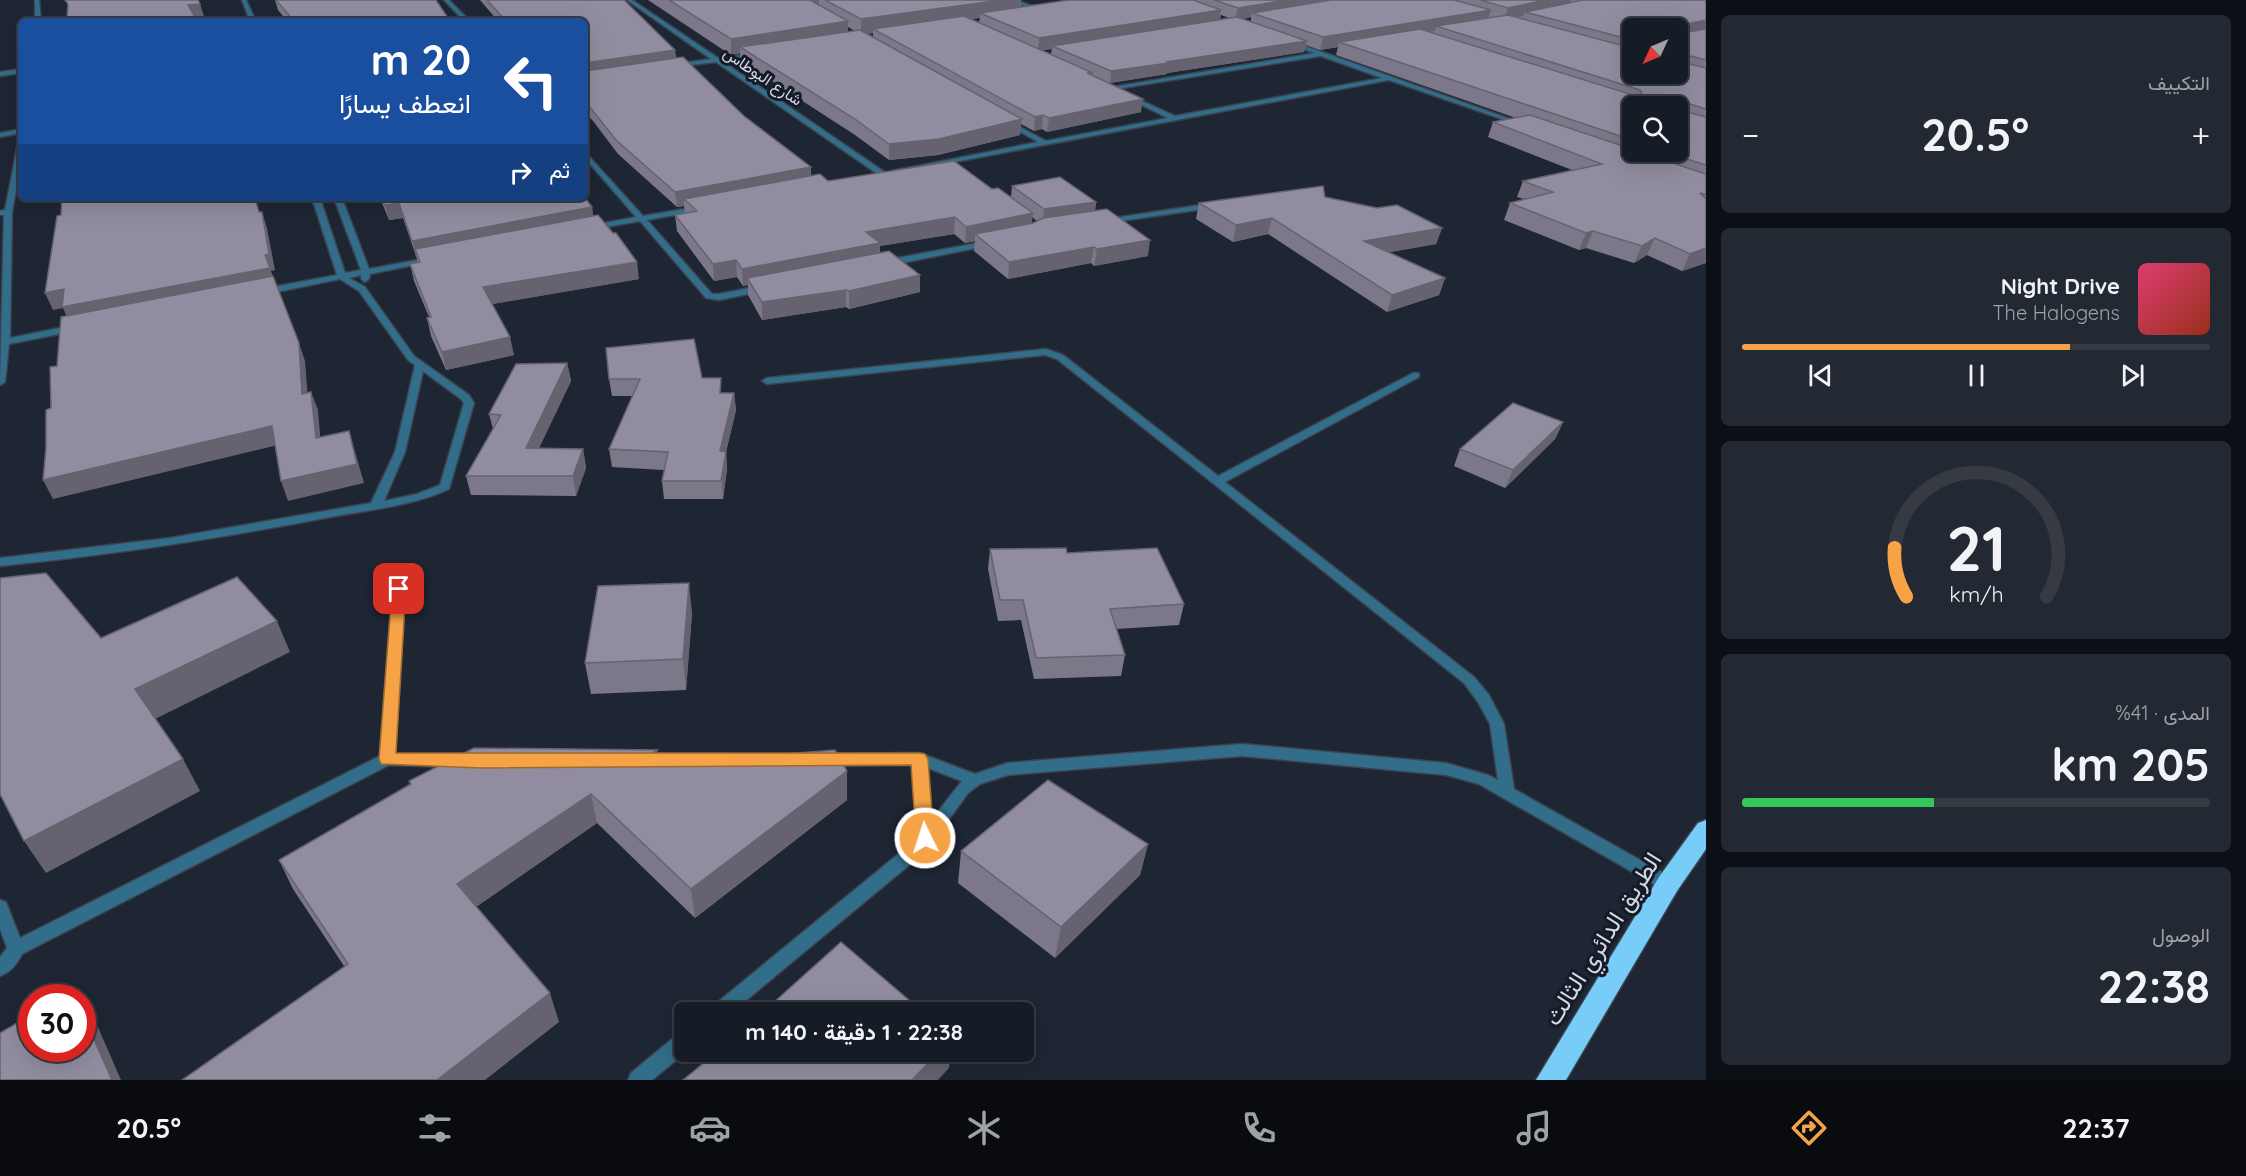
<!DOCTYPE html>
<html lang="ar">
<meta charset="utf-8">
<style>
:root{--surface:#161c26;--page:#232932;--text:#f1f3f6;--muted:#9ea1a7;--line:#353a43;--accent:#f5a346}
body{margin:0;font-family:Quicksand,Vazirmatn,sans-serif;background:var(--page);color:var(--text);direction:rtl;height:100vh;display:flex;flex-direction:column;font-size:22px;white-space:nowrap}
*{box-sizing:border-box;margin:0}
p{font-size:20px;color:var(--muted)}
.icon{flex:none;width:33px;height:33px;fill:none;stroke:currentColor;stroke-width:2;stroke-linecap:round;stroke-linejoin:round}
.map{position:relative;flex:1;overflow:hidden;direction:ltr}
.details{display:flex;flex-direction:column;gap:15px;padding:15px;background:#0c0f15;width:540px}
.details>*{flex:none}
.guide{position:absolute;left:18px;top:18px;width:570px;height:183px;border-radius:9px;box-shadow:0 6px 24px #0002,0 0 0 2px var(--line);direction:rtl;background:#1a4fa0;color:#fff;overflow:hidden}
.needle{width:39px;rotate:226deg}
.fabs{position:absolute;left:1622px;top:18px;display:grid;gap:12px}
.fabs a{display:grid;place-items:center;width:66px;height:66px;border-radius:9px;background:var(--surface);box-shadow:0 6px 24px #0002,0 0 0 2px var(--line);font-size:30px}
.speed{position:absolute;left:18px;top:984px;display:flex;gap:12px;font-size:30px;font-weight:700;text-align:center}
.speed>*{display:grid;place-content:center;width:78px;height:78px;border-radius:50%;background:var(--surface);box-shadow:0 6px 24px #0002,0 0 0 2px var(--line);line-height:1}
.speed .limit{border:9px solid #d22;background:#fff;color:#111}
.pin{position:absolute;display:grid;place-items:center;width:51px;height:51px;color:#fff;margin:-26px;border-radius:12px;box-shadow:0 3px 9px #0006}
.me{position:absolute;width:66px;margin:-33px;rotate:356deg;stroke-linejoin:round;filter:drop-shadow(0 0 4px #0008)}
.turn{display:flex;align-items:center;gap:21px;height:126px;padding:0 18px;font-size:27px}
.turn .icon{width:78px;height:78px;stroke-width:2.5}
.turn b{display:block;font-size:42px;line-height:51px}
.then{display:flex;align-items:center;height:57px;padding:0 18px;background:#0003;gap:12px;font-size:22px}
.big{font-size:45px;font-weight:700;line-height:1.1}
.details .tile{flex:1;display:flex;flex-direction:column;justify-content:center;gap:9px;min-width:0;padding:0 21px;border-radius:9px;background:var(--page)}
.details .dial{align-items:center;gap:0}
.dial svg{height:156px;overflow:visible;fill:none;stroke:var(--line);stroke-width:7;stroke-linecap:round;text-anchor:middle}
.dial text{fill:var(--text);stroke:none}
.song{display:flex;align-items:center;gap:18px}
.cover{width:72px;height:72px;border-radius:9px;background:linear-gradient(135deg,hsl(340 70% 55%),hsl(10 70% 35%))}
.played{height:6px;border-radius:3px;background:linear-gradient(90deg,var(--accent) 70%,var(--line) 70%)}
.keys{display:flex;justify-content:space-around;direction:ltr}
.heat{display:flex;justify-content:space-between;align-items:center;font-size:33px;direction:ltr}
.charge{height:9px;border-radius:4px;background:linear-gradient(90deg,#34c759 41%,var(--line) 0)}
.trip{position:absolute;left:674px;top:1002px;width:360px;height:60px;border-radius:9px;background:var(--surface);box-shadow:0 6px 24px #0002,0 0 0 2px var(--line);font-weight:700;line-height:60px;text-align:center;direction:rtl}
.tab-bar{display:flex;height:96px;justify-content:space-around;align-items:center;background:#090b0f;color:var(--muted)}
.tab-bar .icon{width:42px;height:42px}
.tab-bar .selected{color:var(--accent)}
.tab-bar b{font-size:27px;color:var(--text)}
main{display:flex;flex:1;min-height:0}
.map>svg:first-child{display:block}
</style>
<main>
<section class="details">
<div class="tile"><p>التكييف</p>
<div class="heat"><a>−</a><b class="big">20.5°</b><a>+</a></div>
</div>
<div class="tile">
<div class="song"><i class="cover"></i><div><b>Night Drive</b><p>The Halogens</p></div></div>
<div class="played"></div>
<div class="keys"><svg class="icon" aria-label="previous" viewBox="0 0 24 24"><path d="M18 5L8 12l10 7zM5 5v14"/></svg><svg class="icon" aria-label="pause" viewBox="0 0 24 24"><path d="M8 5v14M16 5v14"/></svg><svg class="icon" aria-label="next" viewBox="0 0 24 24"><path d="M6 5l10 7-10 7zM19 5v14"/></svg></div>
</div>
<div class="tile dial"><svg viewBox="0 0 100 80">
<path d="M14 69A42 42 0 1 1 86 69"/>
<path d="M14 69A42 42 0 0 1 8 44" stroke="#f5a346"/>
<text x="50" y="56" font-size="32" font-weight="700">21</text>
<text x="50" y="72" font-size="11">km/h</text>
</svg></div>
<div class="tile"><p>المدى · 41%</p><b class="big">205 km</b><div class="charge"></div></div>
<div class="tile"><p>الوصول</p><b class="big">22:38</b></div>
</section>
<div class="map">
<svg width="1706" height="1080" viewBox="0 0 1706 1080">
<rect width="100%" height="100%" fill="#1e2533"/>
<g fill="none" stroke-linecap="round" stroke-linejoin="round">
<defs>
<g id="street">
<polygon points="35,0 39,0 41,21 35,21"/>
<polygon points="242,0 246,0 256,21 250,21"/>
<polygon points="444,0 449,0 470,21 464,21"/>
<polygon points="627,0 632,0 718,58 758,53 756,56 722,61 886,173 879,175 716,62 674,67 676,64 711,59"/>
<polygon points="1010,0 1017,0 1044,11 1039,12"/>
<polygon points="1291,41 1527,125 1522,126 1389,80 896,173 892,171 1038,142 1005,123 1004,122 1007,120 1046,141 1168,118 1125,97 1127,94 1175,116 1382,78 1321,56 1110,90 1107,88 1315,53 1289,44"/>
<polygon points="21,69 21,73 0,76 0,72"/>
<polygon points="21,129 21,133 0,137 0,133"/>
<polygon points="21,141 21,162 12,212 10,338 74,325 79,328 74,331 9,344 5,382 0,385 4,215 0,215 0,211 5,210 18,143"/>
<polygon points="585,152 643,216 702,206 702,210 647,220 712,294 719,294 764,285 768,288 767,290 719,300 706,298 640,221 589,230 589,226 636,217 585,158"/>
<path d="M 312,198 L 320,198 L 345,273 L 361,270 L 334,198 L 342,198 L 369,269 L 433,257 L 437,259 L 433,261 L 370,274 L 369,279 L 365,282 L 361,279 L 361,275 L 349,278 L 365,287 L 414,356 L 469,395 L 474,403 L 449,489 C 410,507 366,510 325,518 C 217,539 109,555 0,566 L 0,558 L 170,538 L 371,503 L 395,452 L 415,365 L 408,360 L 359,291 L 340,279 L 262,295 L 258,292 L 262,289 L 337,275 ZM 423,371 L 461,399 L 464,403 L 440,485 L 417,494 L 384,501 L 405,452 Z"/>
<polygon points="1214,203 1217,203 1217,207 1107,223 1103,221 1107,219"/>
<polygon points="988,241 992,243 991,245 887,266 883,263 887,260"/>
<path d="M 1046,349 L 1063,355 L 1218,476 L 1413,373 L 1419,373 L 1419,377 L 1225,482 L 1474,677 L 1489,695 L 1504,724 L 1514,789 L 1674,879 L 1676,884 L 1674,889 L 1668,891 L 1662,889 L 1479,784 L 1446,775 L 1242,756 L 1008,775 L 980,784 L 968,793 L 931,844 L 914,861 L 732,1012 L 710,1012 L 713,1006 L 902,851 L 917,837 L 913,765 L 825,766 L 820,764 L 818,760 L 820,756 L 825,754 L 920,753 L 975,774 L 1007,763 L 1242,744 L 1446,763 L 1488,775 L 1498,780 L 1490,724 L 1478,702 L 1464,683 L 1057,359 L 1045,355 L 767,384 L 762,381 L 767,378 ZM 928,768 L 962,781 L 932,819 Z"/>
<path d="M 399,585 L 405,589 L 395,754 L 463,755 L 468,757 L 470,761 L 468,765 L 463,767 L 389,765 L 22,954 C 17,964 11,972 0,976 L 0,957 L 7,948 L 0,929 L 0,900 L 6,902 L 20,938 L 380,756 L 393,589 Z"/>
<polygon points="642,754 724,754 729,756 731,760 729,764 724,766 642,766 637,764 635,760 637,756"/>
<polygon points="684,1032 684,1052 686,1052 652,1080 628,1080 631,1073 677,1035"/>
</g>
<polygon id="highway" points="1706,820 1706,849 1677,891 1566,1080 1536,1080 1659,877 1698,823"/>
</defs>
<!-- street casing -->
<use href="#street" stroke="#3b424f" stroke-width="3"/>
<!-- highway casing -->
<use href="#highway" stroke="#3b424f" stroke-width="3"/>
<!-- street -->
<use href="#street" fill="#326d8a" fill-rule="evenodd"/>
<!-- highway -->
<use href="#highway" fill="#78cdf8" fill-rule="evenodd"/>
</g>
<!-- wall -->
<g fill="#7d7889" fill-rule="evenodd">
<polygon points="275,0 436,0 450,21 287,21 278,10"/>
<path d="M 480,0 L 624,0 L 676,58 L 744,116 L 811,176 L 828,181 L 992,189 L 1011,197 L 1012,186 L 1096,202 L 1095,211 L 1148,256 L 1094,266 L 1091,263 L 1008,279 L 974,251 L 975,241 L 965,243 L 954,234 L 880,246 L 880,253 L 920,275 L 920,292 L 849,309 L 846,307 L 762,320 L 748,295 L 748,285 L 743,286 L 737,277 L 714,281 L 677,231 L 675,215 L 685,213 L 684,206 L 677,207 L 618,154 L 593,121 L 585,112 L 585,21 L 498,21 ZM 1032,217 L 1037,221 L 1032,223 Z"/>
<path d="M 648,0 L 1021,0 L 1021,7 L 1069,0 L 1706,0 L 1706,263 L 1682,271 L 1647,255 L 1634,263 L 1586,248 L 1579,250 L 1504,220 L 1510,203 L 1524,199 L 1517,197 L 1523,181 L 1572,170 L 1488,137 L 1493,122 L 1516,118 L 1336,55 L 1338,47 L 1320,50 L 1306,45 L 1304,52 L 1167,73 L 1167,74 L 1110,83 L 1141,112 L 1047,132 L 1042,129 L 1034,131 L 1021,124 L 1020,135 L 938,155 L 889,160 L 855,135 L 741,61 L 740,53 L 731,55 ZM 1221,15 L 1229,18 L 1220,19 ZM 1251,17 L 1251,21 L 1243,19 ZM 980,18 L 979,22 L 972,19 ZM 848,27 L 855,31 L 848,32 ZM 1632,28 L 1677,74 L 1632,74 ZM 873,33 L 873,37 L 866,34 ZM 1052,49 L 1051,54 L 1042,50 ZM 1632,106 L 1677,152 L 1632,152 Z"/>
<polygon points="1325,197 1442,228 1436,244 1389,252 1445,278 1439,295 1387,312 1268,234 1233,242 1196,219 1199,203"/>
<polygon points="380,198 585,198 592,207 593,216 639,279 492,304 514,355 446,370 431,336 427,318 429,317 414,281 410,264 418,262 403,218 389,220"/>
<polygon points="567,363 571,381 539,448 583,449 586,468 576,496 471,495 466,476 493,429 489,414"/>
<polygon points="702,378 722,393 734,393 736,410 726,452 727,469 723,499 664,499 662,481 664,470 612,467 609,449 632,396 612,396 609,379"/>
<polygon points="1563,422 1555,439 1505,488 1454,466 1460,449"/>
<polygon points="990,549 1067,553 1184,604 1179,625 1117,629 1125,655 1121,676 1034,679 1021,620 998,621 988,569"/>
<polygon points="692,613 686,690 591,694 585,663"/>
<polygon points="657,750 659,764 847,771 847,800 695,918 597,823 476,907 559,1022 344,966 293,889 279,860 410,784 409,781"/>
<polygon points="1148,844 1140,875 1055,958 958,883 961,851"/>
</g>
<!-- shaded-wall -->
<g fill="#66626f">
<polygon points="808,0 819,0 819,4 808,5"/>
<polygon points="1002,0 1021,0 1020,12 980,13 980,18 879,32 873,29 873,33 861,35 861,19"/>
<polygon points="1287,0 1361,0 1252,13 1251,17 1235,20 1238,8"/>
<polygon points="1546,0 1571,0 1568,7 1525,12 1523,16 1504,20 1508,8"/>
<polygon points="200,4 204,16 192,17 188,5"/>
<polygon points="1221,10 1219,22 1052,46 1052,49 1038,51 1039,38"/>
<polygon points="1491,10 1487,22 1436,26 1435,31 1349,45 1339,42 1338,47 1320,50 1323,37"/>
<polygon points="1706,20 1706,31 1677,38 1682,25"/>
<polygon points="848,21 848,37 740,47 740,53 731,55 731,39"/>
<polygon points="1307,41 1304,52 1167,73 1167,74 1110,83 1111,71 1167,62"/>
<polygon points="675,50 677,62 585,76 585,63"/>
<polygon points="1143,99 1141,112 1047,132 1049,118"/>
<polygon points="1043,115 1042,129 1034,131 1035,117"/>
<polygon points="1022,119 1020,135 938,155 889,160 889,144"/>
<polygon points="811,167 811,182 684,199 684,206 677,207 675,192"/>
<polygon points="1096,202 1094,218 1043,225 1044,209"/>
<polygon points="399,203 403,218 389,220 385,205"/>
<polygon points="592,207 594,223 415,249 417,257 416,257 412,241"/>
<polygon points="262,212 267,228 275,270 271,271 276,285 70,324 63,308 53,310 45,293 265,255"/>
<polygon points="1033,213 1031,229 975,234 975,241 965,243 966,227"/>
<polygon points="955,217 954,234 880,246 879,260 747,278 748,285 743,286 742,269 866,232"/>
<polygon points="1272,218 1268,234 1233,242 1236,225"/>
<polygon points="1442,228 1436,244 1359,258 1364,241"/>
<polygon points="1593,231 1586,248 1579,250 1586,233"/>
<polygon points="1655,238 1647,255 1634,263 1642,246"/>
<polygon points="1150,240 1148,256 1094,266 1097,249"/>
<polygon points="1094,247 1091,263 1008,279 1009,262"/>
<polygon points="1706,248 1706,263 1682,271 1690,254"/>
<polygon points="736,260 737,277 714,281 713,264"/>
<polygon points="637,262 639,279 487,305 483,287"/>
<polygon points="920,275 920,292 849,309 849,291"/>
<polygon points="1445,278 1439,295 1387,312 1392,295"/>
<polygon points="846,290 846,307 762,320 762,302"/>
<polygon points="510,337 514,355 446,370 442,352"/>
<polygon points="299,343 305,361 309,412 302,394"/>
<polygon points="567,363 571,381 530,467 526,448"/>
<polygon points="311,392 318,410 322,458 316,438"/>
<polygon points="734,393 736,410 726,452 727,469 723,499 720,451"/>
<polygon points="1563,422 1555,439 1505,488 1513,470"/>
<polygon points="272,426 278,445 53,499 43,480"/>
<polygon points="349,431 364,483 288,501 281,481"/>
<polygon points="583,449 586,468 576,496 573,476"/>
<polygon points="689,583 692,613 686,690 683,659"/>
<polygon points="277,621 290,652 151,721 135,689"/>
<polygon points="657,750 661,779 633,766"/>
<polygon points="183,759 200,791 46,873 24,841"/>
<polygon points="847,771 847,800 695,918 691,889"/>
<polygon points="591,794 597,823 467,913 457,884"/>
<polygon points="1148,844 1140,875 1055,958 1061,927"/>
<polygon points="550,993 559,1022 485,1080 437,1080"/>
<polygon points="82,1003 94,1018 121,1080 112,1080 82,1012"/>
<polygon points="939,1052 951,1052 949,1068 938,1080 912,1080"/>
</g>
<!-- building -->
<g fill="#918c9f" stroke="#66626f" stroke-width="1.5">
<polygon points="65,0 198,0 200,4 188,5 197,21 70,21 71,17 67,18 68,4"/>
<polygon points="276,0 436,0 450,21 294,21"/>
<polygon points="487,0 624,0 675,50 585,63 585,21 506,21"/>
<polygon points="669,0 810,0 848,21 731,39"/>
<polygon points="825,0 1002,0 861,19"/>
<polygon points="1069,0 1193,0 1221,10 1039,38 980,13"/>
<polygon points="1214,0 1287,0 1238,8"/>
<polygon points="1331,0 1454,0 1491,10 1323,37 1252,13"/>
<polygon points="1480,0 1546,0 1508,8"/>
<polygon points="1583,0 1706,0 1706,20 1682,25 1681,33 1706,29 1706,60 1683,54 1680,56 1682,62 1706,68 1706,109 1684,102 1681,105 1683,111 1706,117 1706,165 1665,152 1677,152 1677,106 1632,106 1632,140 1339,42 1420,29 1639,97 1642,93 1640,90 1436,26 1508,15 1632,48 1632,74 1677,74 1677,28 1632,28 1632,40 1525,12"/>
<polygon points="964,16 1093,73 1087,73 1143,99 1049,118 1043,115 1035,117 873,29"/>
<polygon points="1237,17 1307,41 1167,62 1169,63 1111,71 1052,46"/>
<polygon points="860,30 1022,119 939,139 889,144 855,119 740,47"/>
<polygon points="683,57 744,116 811,167 675,192 616,140 585,101 585,71"/>
<polygon points="1530,115 1632,149 1632,152 1639,152 1706,174 1706,195 1700,193 1706,199 1706,248 1690,254 1655,238 1642,246 1593,231 1586,233 1510,203 1553,192 1523,181 1602,164 1493,122"/>
<polygon points="954,161 992,189 998,188 1033,213 966,227 955,217 866,232 880,243 742,269 736,260 713,264 675,215 697,211 684,199 820,174 828,181"/>
<polygon points="1060,177 1096,202 1044,209 1012,186"/>
<polygon points="1323,186 1325,197 1377,208 1397,205 1442,228 1364,241 1445,278 1392,295 1272,218 1236,225 1199,203"/>
<polygon points="62,198 255,198 259,212 262,212 269,254 265,255 270,268 62,307 64,289 45,293 57,216 61,215"/>
<polygon points="382,198 585,198 592,207 412,241 399,203 385,205"/>
<polygon points="1107,209 1150,240 1097,249 1094,247 1009,262 975,234 1033,223 1043,218"/>
<polygon points="598,215 613,233 616,233 637,262 483,287 510,337 442,352 427,318 431,317 410,264 420,262 415,249"/>
<polygon points="889,251 920,275 849,291 846,290 762,302 747,278"/>
<polygon points="273,276 299,343 302,394 311,392 316,438 349,431 357,464 281,481 272,426 43,480 46,448 46,410 51,408 50,367 57,366 61,317"/>
<polygon points="694,339 702,378 721,378 720,393 734,393 720,451 726,452 721,481 662,481 668,452 609,449 640,379 609,379 606,348"/>
<polygon points="567,363 526,448 583,449 573,476 466,476 501,415 489,414 516,364"/>
<polygon points="1513,403 1563,422 1513,470 1460,449"/>
<polygon points="1066,548 1067,553 1157,548 1184,604 1110,609 1125,655 1036,658 1023,600 1000,600 990,549"/>
<polygon points="46,573 101,638 237,577 277,621 135,689 183,759 24,841 0,794 0,578"/>
<polygon points="689,583 683,659 585,663 598,586"/>
<polygon points="474,748 657,750 633,766 835,750 847,771 691,889 591,794 457,884 550,993 437,1080 182,1080 348,964 279,860 411,784 409,781"/>
<polygon points="1048,780 1148,844 1061,927 961,851"/>
<polygon points="841,942 923,1012 763,1012"/>
<polygon points="72,990 76,998 60,998"/>
<polygon points="82,1012 112,1080 0,1080 0,1033 32,1014 32,1048 82,1048"/>
<polygon points="717,1052 939,1052 912,1080 683,1080"/>
</g>
<!-- route -->
<polygon fill="#f5a346" stroke="#9f6a2e" stroke-width="1.5" points="399,584 406,589 396,753 920,753 925,754 928,759 934,838 931,844 925,846 918,844 916,838 911,765 481,768 381,764 379,759 392,589"/>
<g text-anchor="middle" stroke-width="6" stroke-linejoin="round" paint-order="stroke">
<!-- far-street labels -->
<g font-size="16" fill="#d4d9e3" stroke="#151b29">
<text transform="translate(763 76) rotate(34)" y="6">شارع البوطاس</text>
</g>
<!-- near-street labels -->
<g font-size="24" fill="#d4d9e3" stroke="#151b29">
<text transform="translate(1603 939) rotate(-58)" y="8">الطريق الدائري الثالث</text>
</g>
</g>
</svg>
<div class="fabs">
<a><svg class="needle" viewBox="-14 -14 28 28"><path d="M0-13l5 13h-10z" fill="#e53935"/><path d="M0 13l5-13h-10z" fill="#9ea1a7"/></svg></a>
<a><svg class="icon" aria-label="search" viewBox="0 0 24 24"><circle cx="10" cy="10" r="6"/><path d="M15 15l6 6"/></svg></a>
</div>
<div class="speed"><div class="limit">30</div></div>
<div class="pin" style="left:399px;top:589px;background:#d93025"><svg class="icon" aria-label="arrive" viewBox="0 0 24 24"><path d="M6 21V4h12l-3 4 3 4H6"/></svg></div>
<svg class="me" style="left:925px;top:838px" viewBox="-20 -20 40 40"><circle r="17" fill="#f5a346" stroke="#fff" stroke-width="3"/><path d="M0-11L8 9 0 5-8 9z" fill="#fff"/></svg>
<div class="trip">22:38 · 1 دقيقة · 140 m</div>
<div class="guide">
<div class="turn"><svg class="icon" aria-label="left" viewBox="0 0 24 24"><path d="M17 20v-9H6M10 6l-5 5 5 5"/></svg><div><b>20 m</b>انعطف يسارًا</div></div>
<div class="then">ثم<svg class="icon" aria-label="right" viewBox="0 0 24 24"><path d="M7 20v-9h11M14 6l5 5-5 5"/></svg></div>
</div>
</div>
</main>
<nav class="tab-bar">
<b>22:37</b>
<svg class="icon selected" aria-label="directions" viewBox="0 0 24 24"><path d="M12 3l9 9-9 9-9-9zM9 14v-3h6M13 9l2 2-2 2"/></svg>
<svg class="icon" aria-label="music" viewBox="0 0 24 24"><path d="M9 18V5l10-2v13"/><circle cx="6" cy="18" r="3"/><circle cx="16" cy="16" r="3"/></svg>
<svg class="icon" aria-label="phone" viewBox="0 0 24 24"><path d="M5 4h4l2 5-3 2q2 4 5 5l2-3 5 2v4C11 20 4 13 5 4z"/></svg>
<svg class="icon" aria-label="climate" viewBox="0 0 24 24"><path d="M12 3v18M4 7l16 10M4 17L20 7"/></svg>
<svg class="icon" aria-label="car" viewBox="0 0 24 24"><path d="M5 17H2v-5l4-1 3-4h7l3 4 3 1v5h-3M9 17h6M6 11h13"/><circle cx="7" cy="17" r="2"/><circle cx="17" cy="17" r="2"/></svg>
<svg class="icon" aria-label="filters" viewBox="0 0 24 24"><path d="M4 7h16M4 17h16"/><circle cx="9" cy="7" r="2"/><circle cx="15" cy="17" r="2"/></svg>
<b>20.5°</b>
</nav>
